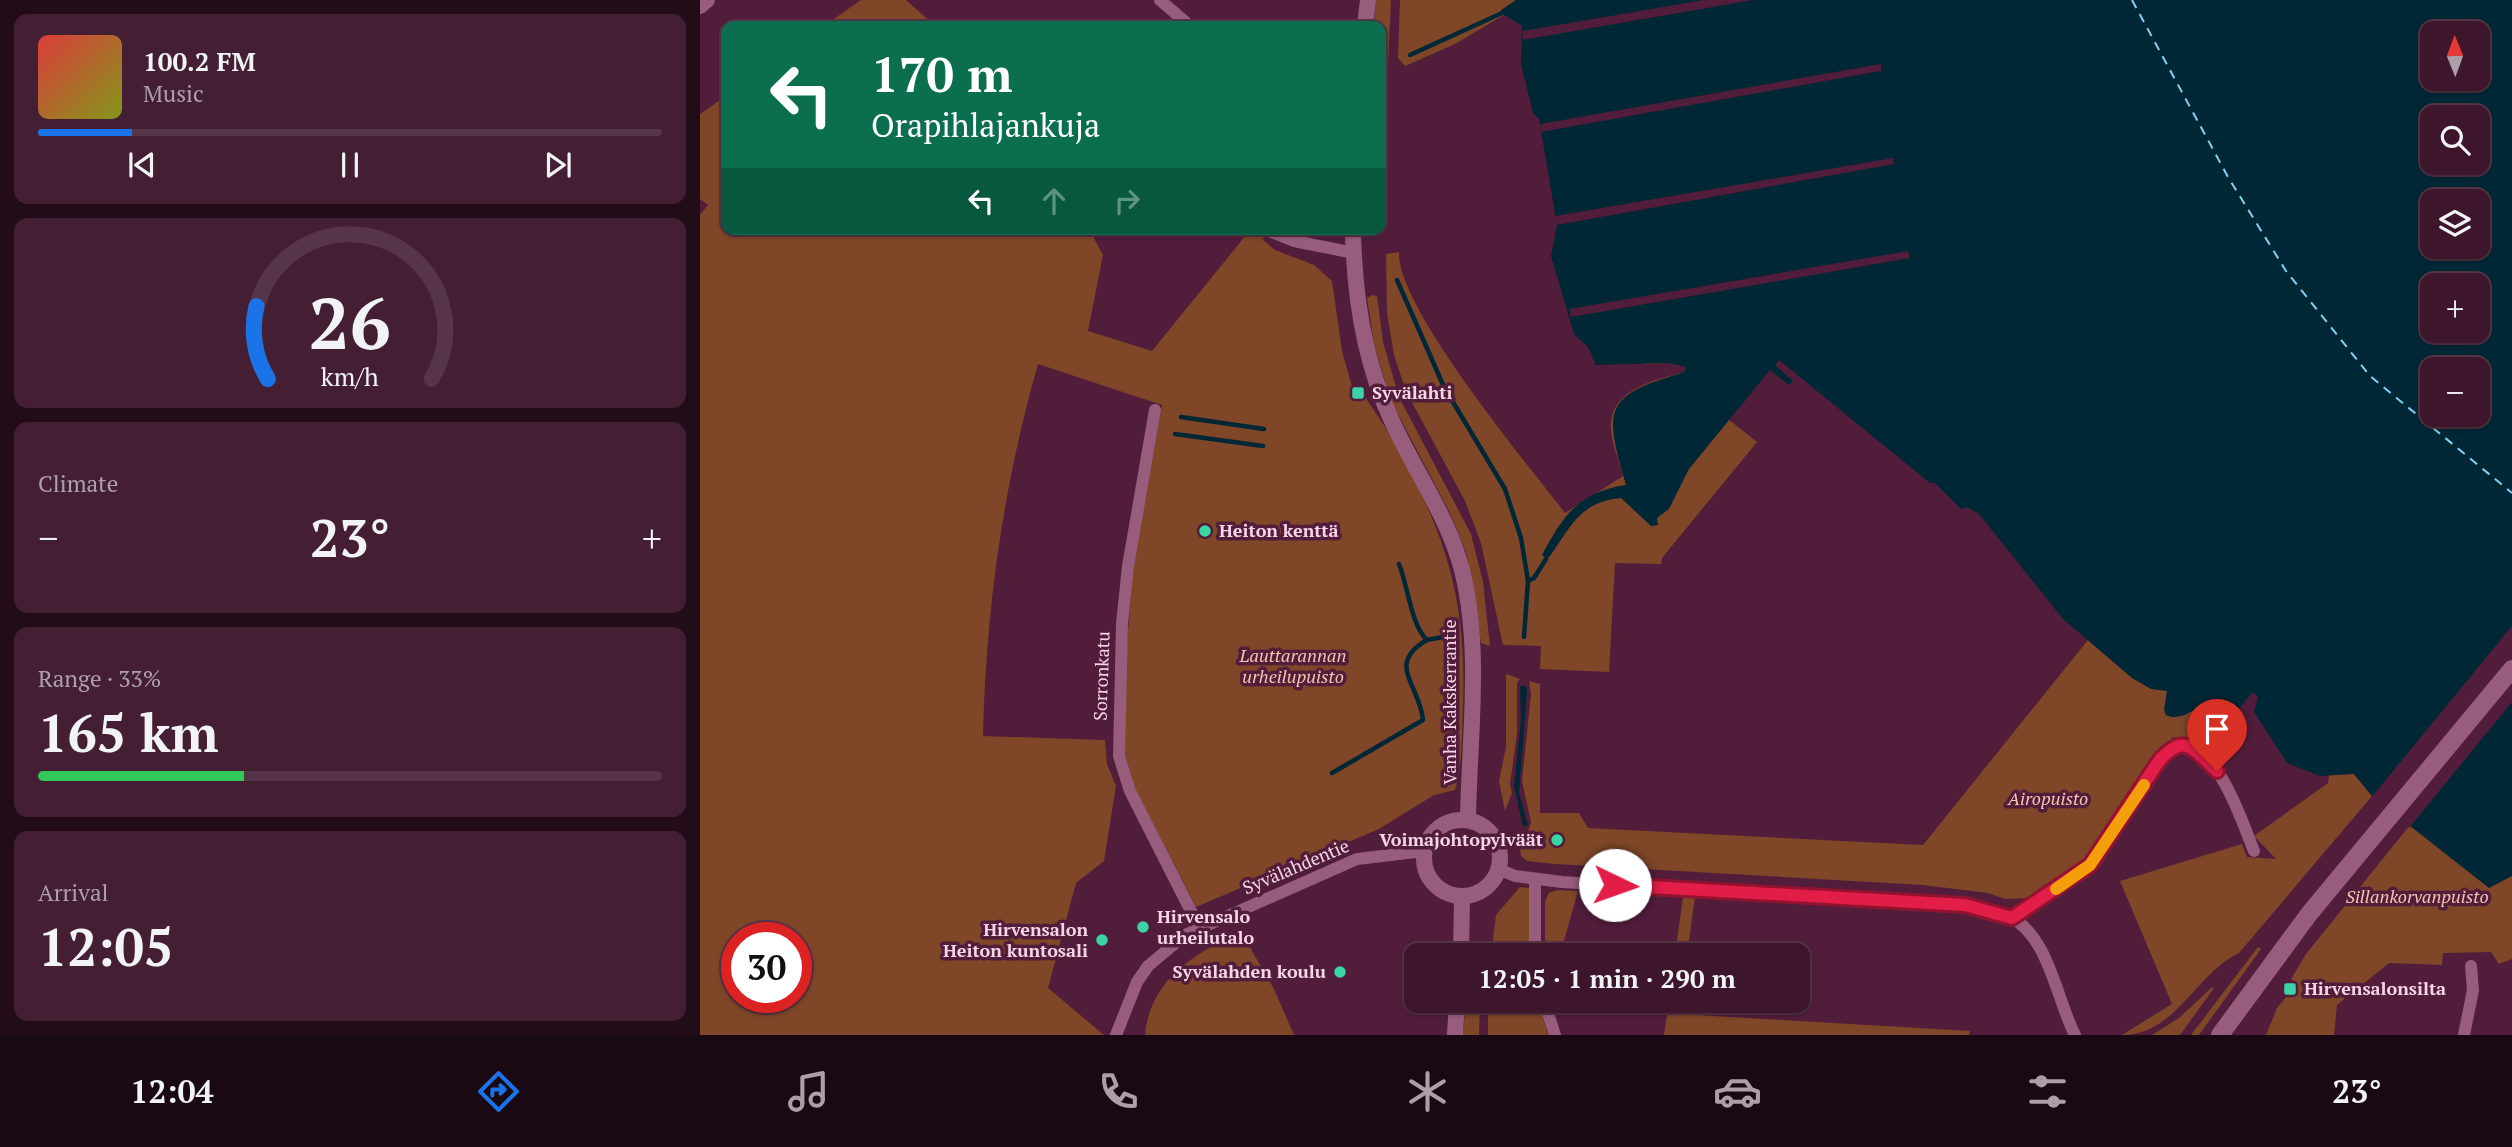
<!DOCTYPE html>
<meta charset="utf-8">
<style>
:root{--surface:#3d162c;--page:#441f34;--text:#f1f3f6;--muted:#ad9fa9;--line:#563548;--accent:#1a73e8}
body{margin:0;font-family:"PT Serif",serif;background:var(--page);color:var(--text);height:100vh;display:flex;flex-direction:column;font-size:26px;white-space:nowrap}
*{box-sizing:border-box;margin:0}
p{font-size:23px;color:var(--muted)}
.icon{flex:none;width:38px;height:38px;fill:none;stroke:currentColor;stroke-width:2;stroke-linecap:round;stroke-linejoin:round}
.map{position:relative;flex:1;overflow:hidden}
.panel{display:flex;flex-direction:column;gap:14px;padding:14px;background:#220c18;width:700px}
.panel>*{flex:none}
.hud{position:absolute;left:21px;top:21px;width:665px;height:214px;border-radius:14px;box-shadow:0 2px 5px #0004,0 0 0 2px var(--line);background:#0b6e4f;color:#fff;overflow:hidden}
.needle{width:46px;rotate:359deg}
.tools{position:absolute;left:1720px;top:21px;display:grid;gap:14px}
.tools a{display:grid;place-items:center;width:70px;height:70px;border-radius:14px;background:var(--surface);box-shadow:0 2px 5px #0004,0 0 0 2px var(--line);font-size:35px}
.speed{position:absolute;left:21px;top:922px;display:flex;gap:14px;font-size:35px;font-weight:700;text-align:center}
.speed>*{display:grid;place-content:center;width:91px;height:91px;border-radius:50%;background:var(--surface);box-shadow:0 2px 5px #0004,0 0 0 2px var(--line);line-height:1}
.speed .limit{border:10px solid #d22;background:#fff;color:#111}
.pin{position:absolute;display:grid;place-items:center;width:60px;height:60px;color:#fff;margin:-72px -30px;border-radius:50% 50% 50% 0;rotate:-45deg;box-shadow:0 0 7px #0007}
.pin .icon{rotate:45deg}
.me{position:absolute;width:77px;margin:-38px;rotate:93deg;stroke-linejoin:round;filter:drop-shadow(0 0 5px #0008)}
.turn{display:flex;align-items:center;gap:24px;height:147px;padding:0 35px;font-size:32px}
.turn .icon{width:91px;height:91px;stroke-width:2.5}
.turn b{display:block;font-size:49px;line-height:60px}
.lanes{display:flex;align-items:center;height:66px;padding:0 35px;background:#0003;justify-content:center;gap:35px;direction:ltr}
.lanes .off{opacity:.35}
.big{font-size:52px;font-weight:700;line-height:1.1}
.panel .widget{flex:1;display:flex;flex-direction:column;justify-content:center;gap:10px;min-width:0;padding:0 24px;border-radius:14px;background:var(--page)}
.panel .dial{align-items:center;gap:0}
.dial svg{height:182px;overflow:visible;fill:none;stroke:var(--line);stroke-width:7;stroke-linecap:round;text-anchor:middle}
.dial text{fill:var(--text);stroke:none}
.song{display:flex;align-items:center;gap:21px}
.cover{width:84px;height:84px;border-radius:10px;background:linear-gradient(135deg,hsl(0 70% 55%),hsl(70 70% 35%))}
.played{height:7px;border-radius:4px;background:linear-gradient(90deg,var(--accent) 15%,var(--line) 15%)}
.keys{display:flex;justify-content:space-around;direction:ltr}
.heat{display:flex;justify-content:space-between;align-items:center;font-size:38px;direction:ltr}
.charge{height:10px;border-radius:5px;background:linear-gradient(90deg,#34c759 33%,var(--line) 0)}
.trip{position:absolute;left:704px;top:943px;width:406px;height:70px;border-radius:14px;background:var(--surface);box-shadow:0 2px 5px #0004,0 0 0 2px var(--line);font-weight:700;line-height:70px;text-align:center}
.tab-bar{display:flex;height:112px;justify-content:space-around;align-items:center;background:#180912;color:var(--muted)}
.tab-bar .icon{width:49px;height:49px}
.tab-bar .selected{color:var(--accent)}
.tab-bar b{font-size:32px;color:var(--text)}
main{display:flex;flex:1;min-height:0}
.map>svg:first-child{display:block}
</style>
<main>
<section class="panel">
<div class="widget">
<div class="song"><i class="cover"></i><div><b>100.2 FM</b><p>Music</p></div></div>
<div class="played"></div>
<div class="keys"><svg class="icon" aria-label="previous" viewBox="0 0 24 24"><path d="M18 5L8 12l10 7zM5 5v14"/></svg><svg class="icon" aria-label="pause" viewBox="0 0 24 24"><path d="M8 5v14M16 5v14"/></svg><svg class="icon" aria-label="next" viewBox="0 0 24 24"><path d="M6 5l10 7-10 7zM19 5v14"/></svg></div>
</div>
<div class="widget dial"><svg viewBox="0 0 100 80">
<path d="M14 69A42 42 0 1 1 86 69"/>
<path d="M14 69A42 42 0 0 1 9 37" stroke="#1a73e8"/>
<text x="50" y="56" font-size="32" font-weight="700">26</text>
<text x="50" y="72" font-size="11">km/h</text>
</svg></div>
<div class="widget"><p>Climate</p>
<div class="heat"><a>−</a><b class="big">23°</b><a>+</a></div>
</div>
<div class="widget"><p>Range · 33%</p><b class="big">165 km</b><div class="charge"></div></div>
<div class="widget"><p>Arrival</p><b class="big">12:05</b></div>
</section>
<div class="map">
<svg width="1812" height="1035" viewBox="0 0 1812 1035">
<rect width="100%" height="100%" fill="#511d3b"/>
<!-- green -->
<g fill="#7f4628" fill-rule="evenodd">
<polygon points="161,0 206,0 235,26 124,26"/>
<polygon points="676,0 691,0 683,178 681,26 674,26"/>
<polygon points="700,0 837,0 822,31 822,26 804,15 755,44 705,66 698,58"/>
<path d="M 26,96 L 26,229 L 389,229 L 403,255 L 388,331 L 452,351 L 551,229 L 564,237 L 563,240 L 575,250 L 614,265 L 632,281 L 642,351 L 655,397 L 664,395 C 673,410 684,424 693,440 C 745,531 767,599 763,704 C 762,732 763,763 755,790 L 734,795 L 679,829 L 496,907 L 435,788 L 424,751 L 427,644 L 433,568 L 462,405 L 338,364 C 303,487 286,609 283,736 L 405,740 L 407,764 L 416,786 L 404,861 L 376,883 L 348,988 L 404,1035 L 0,1035 L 0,215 L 8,205 L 0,199 L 0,114 ZM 37,938 L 96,938 L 96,998 L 37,998 Z"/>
<path d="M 699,252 C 696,306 828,465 865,513 L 923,476 C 919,460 909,437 911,422 C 914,388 959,379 984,372 L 986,367 L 967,363 L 941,364 L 999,348 L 1023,415 L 1057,442 L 962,558 L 961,564 L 915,563 L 909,672 L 840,669 L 841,646 L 803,645 L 781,543 L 765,501 L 706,391 L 694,355 L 687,313 L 686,254 Z"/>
<polygon points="672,295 677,296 683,342 699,397 771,534 783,582 790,646 781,643 767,555 750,513 690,399 674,344 667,298"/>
<path d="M 1363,619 L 1439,645 L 1483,716 L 1499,707 L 1527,717 L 1536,712 L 1537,715 L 1529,751 C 1507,761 1495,741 1473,737 L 1448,766 L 1419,814 L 1384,862 L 1331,898 L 1305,899 L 1288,893 L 1223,885 L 855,864 L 827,861 L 821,856 L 817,831 L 828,831 L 831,822 L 822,781 L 831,694 L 829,681 L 840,684 L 840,813 L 879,813 L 888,828 L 1223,845 L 1388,640 Z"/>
<polygon points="806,674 820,679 817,683 817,734 810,784 812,793 805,811 799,781 806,747"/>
<polygon points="1812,762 1812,959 1799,964 1791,952 1743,953 1742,965 1689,963 1637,1005 1634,1035 1566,1035 1577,1008 1597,984 1591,979 1606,954 1710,825"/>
<path d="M 1654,774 L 1672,796 L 1539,953 C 1496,973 1476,1035 1422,1035 L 1472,1004 L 1420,881 L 1542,844 L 1547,857 L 1576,859 L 1554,836 L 1628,783 L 1629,775 Z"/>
<polygon points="820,887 829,888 831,955 791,956 796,915"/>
<polygon points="857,890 878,891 860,955 845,955 845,901 849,893"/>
<polygon points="983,897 995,897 987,955 975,955"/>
<path d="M 541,932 L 574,989 L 594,1035 L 445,1035 C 450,979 495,953 541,932 Z"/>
<polygon points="1558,947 1561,949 1499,1035 1491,1035"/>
<polygon points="1511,988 1514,988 1480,1035 1452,1035 1479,1018"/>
<polygon points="766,1001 780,1001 779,1035 763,1035"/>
<polygon points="788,1001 838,1001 848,1035 788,1035"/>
<polygon points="969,1001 981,1001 979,1014 1270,1031 1269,1035 964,1035"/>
</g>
<!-- water -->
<g fill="#002735" fill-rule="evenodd">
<path d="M 816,0 L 1812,0 L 1812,876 L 1789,888 L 1672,796 L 1654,774 L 1620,776 L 1587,763 L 1554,712 L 1558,697 L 1553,692 L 1532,717 L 1499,708 C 1487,712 1479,721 1466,715 L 1464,710 L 1467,691 L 1451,689 L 1432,678 L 1363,619 L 1279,514 L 1267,507 L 1261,509 L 1235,483 L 1230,483 L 1079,360 L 1075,365 L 1093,381 L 1089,385 L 1070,370 L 989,469 L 969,509 L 957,518 L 958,525 L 951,526 L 921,498 C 880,502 872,525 850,556 L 846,559 L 842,555 C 863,516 878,492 926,485 C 903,407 904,396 984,372 L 986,367 L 967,363 L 896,365 L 888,347 L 874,334 L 851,256 L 857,225 L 839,119 L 833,113 L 821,64 L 822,26 L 804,15 L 801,10 ZM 1732,33 L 1778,33 L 1778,79 L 1732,79 ZM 1732,117 L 1778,117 L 1778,163 L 1732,163 ZM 1732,201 L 1778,201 L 1778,247 L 1732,247 ZM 1732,285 L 1778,285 L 1778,331 L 1732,331 ZM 1732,369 L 1778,369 L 1778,415 L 1732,415 Z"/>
<polygon points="820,686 826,686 827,691 819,793 828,826 823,826 814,786 821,720"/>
</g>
<!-- pier -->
<g fill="#511d3b">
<polygon points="1004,0 1053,0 823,40 822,31"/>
<polygon points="1181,64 1181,71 841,132 840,124"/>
<polygon points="1193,158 1194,164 857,225 855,216"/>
<polygon points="1208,251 1210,258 871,317 869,309"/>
<polygon points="1812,626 1812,702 1709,828 1670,799"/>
</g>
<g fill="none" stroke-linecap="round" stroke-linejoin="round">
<!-- stream -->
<g stroke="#002735" stroke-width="4.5">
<polyline points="710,55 802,13"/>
<polyline points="697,280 744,387 805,489 821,538 828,581"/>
<polyline points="481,417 564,429"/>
<polyline points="475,434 563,446"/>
<path d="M 699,564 C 708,586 711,625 727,640 L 748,636"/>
<polyline points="824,637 828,581 834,578 846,559"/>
<path d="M 632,773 L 723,720 C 720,685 685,664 727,640"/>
</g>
<!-- ferry -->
<polyline stroke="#80d1f4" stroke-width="2" stroke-dasharray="9 7" stroke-linecap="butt" points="1432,0 1528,177 1586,271 1670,376 1812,493"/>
<!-- minor -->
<g stroke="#985d7c" stroke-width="12">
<polyline points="460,0 490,26"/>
<polyline points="564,229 594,241 654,253"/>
<polyline points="455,410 428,566 422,624 419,756 430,791 499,927"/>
<path d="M 798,869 L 815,876 L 862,882 L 1285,908 C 1293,911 1302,914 1310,917 C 1349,936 1357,1001 1375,1035"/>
<path d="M 1312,918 L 1389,865 L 1459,761 L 1479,744 C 1520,748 1541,820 1554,851"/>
<polyline points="835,956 835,880"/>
<polyline points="844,1001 855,1035"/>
<polyline points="416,1035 437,982 448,966 485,935 657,859 724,851"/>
<polyline points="1764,1035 1773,990 1771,966"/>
</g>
<!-- tertiary -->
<g stroke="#985d7c" stroke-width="16">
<polyline points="0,6 7,0"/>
<polyline points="665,26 668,0"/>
<path d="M 653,229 C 654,294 664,362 692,421 C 715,472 748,516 762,570 C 782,651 769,738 768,820"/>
<circle cx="762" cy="858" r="38"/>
<polyline points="761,956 762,896"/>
<polyline points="755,1035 757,1001"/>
</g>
<!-- secondary -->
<polyline stroke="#985d7c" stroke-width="18" points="1520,1035 1609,914 1812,669"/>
</g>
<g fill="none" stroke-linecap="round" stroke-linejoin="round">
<defs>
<path id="route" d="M 915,885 L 1265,905 L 1312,918 L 1390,865 L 1459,761 C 1485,731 1494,750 1517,771"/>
</defs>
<!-- route casing -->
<use href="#route" stroke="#92132f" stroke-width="18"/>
<!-- route -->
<use href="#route" stroke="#e11d48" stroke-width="12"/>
<!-- slow -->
<polyline stroke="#f59e0b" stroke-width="12" points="1356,889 1390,865 1444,785"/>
</g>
<!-- markers -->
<g fill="#3ad4a5" stroke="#511d3b" stroke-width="2.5">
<rect x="651" y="386" width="14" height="14" rx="3.5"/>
<circle cx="505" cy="531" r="7"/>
<circle cx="857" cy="840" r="7"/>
<circle cx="443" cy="927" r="7"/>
<circle cx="402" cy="940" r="7"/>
<circle cx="640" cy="972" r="7"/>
<rect x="1583" y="982" width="14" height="14" rx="3.5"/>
</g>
<g text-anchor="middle" stroke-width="7" stroke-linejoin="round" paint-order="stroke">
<!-- poi labels -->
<g font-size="18" font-weight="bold" fill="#f8d5e6" stroke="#511d3b" text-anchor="start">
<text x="672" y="399">Syvälahti</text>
<text x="519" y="537">Heiton kenttä</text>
<text x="843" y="846" text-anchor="end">Voimajohtopylväät</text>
<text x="457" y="923">Hirvensalo<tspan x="457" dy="21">urheilutalo</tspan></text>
<text x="388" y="936" text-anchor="end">Hirvensalon<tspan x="388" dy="21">Heiton kuntosali</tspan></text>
<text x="626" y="978" text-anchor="end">Syvälahden koulu</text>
<text x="1604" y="995">Hirvensalonsilta</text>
</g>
<!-- park labels -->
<g font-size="18" font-style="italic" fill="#f5c6ae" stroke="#511d3b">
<text x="593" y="662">Lauttarannan<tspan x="593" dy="21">urheilupuisto</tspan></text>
<text x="1348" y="805">Airopuisto</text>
<text x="1717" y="903">Sillankorvanpuisto</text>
</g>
<!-- street labels -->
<g font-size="18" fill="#f8d5e6" stroke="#511d3b">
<text transform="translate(402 676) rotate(-88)" y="6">Sorronkatu</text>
<text transform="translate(750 702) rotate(-90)" y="6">Vanha Kakskerrantie</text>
<text transform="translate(596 867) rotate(-23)" y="6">Syvälahdentie</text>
</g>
</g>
</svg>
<div class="tools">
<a><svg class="needle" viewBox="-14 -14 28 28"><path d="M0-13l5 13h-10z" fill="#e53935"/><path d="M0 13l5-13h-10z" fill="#ad9fa9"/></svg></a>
<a><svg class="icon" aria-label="search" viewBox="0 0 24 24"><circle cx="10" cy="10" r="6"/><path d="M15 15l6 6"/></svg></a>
<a><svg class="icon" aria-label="layers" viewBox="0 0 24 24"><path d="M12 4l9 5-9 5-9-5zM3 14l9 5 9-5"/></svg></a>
<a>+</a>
<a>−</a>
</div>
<div class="speed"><div class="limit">30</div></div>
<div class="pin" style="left:1517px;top:771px;background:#d93025"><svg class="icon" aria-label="arrive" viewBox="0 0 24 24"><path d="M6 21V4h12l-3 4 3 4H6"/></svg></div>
<svg class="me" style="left:915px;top:885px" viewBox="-20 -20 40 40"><circle r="19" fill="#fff"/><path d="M0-13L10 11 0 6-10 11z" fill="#e11d48"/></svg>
<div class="trip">12:05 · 1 min · 290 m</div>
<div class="hud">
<div class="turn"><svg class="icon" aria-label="left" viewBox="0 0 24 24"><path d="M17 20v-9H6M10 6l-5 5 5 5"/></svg><div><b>170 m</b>Orapihlajankuja</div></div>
<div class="lanes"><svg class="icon" aria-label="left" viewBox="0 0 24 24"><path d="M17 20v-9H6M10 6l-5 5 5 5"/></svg><svg class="icon off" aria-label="ahead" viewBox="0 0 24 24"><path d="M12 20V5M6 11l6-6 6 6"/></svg><svg class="icon off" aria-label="right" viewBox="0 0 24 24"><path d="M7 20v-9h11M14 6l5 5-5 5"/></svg></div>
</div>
</div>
</main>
<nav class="tab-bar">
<b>12:04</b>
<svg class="icon selected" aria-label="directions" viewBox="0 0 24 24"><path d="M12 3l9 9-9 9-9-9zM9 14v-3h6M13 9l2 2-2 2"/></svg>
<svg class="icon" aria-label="music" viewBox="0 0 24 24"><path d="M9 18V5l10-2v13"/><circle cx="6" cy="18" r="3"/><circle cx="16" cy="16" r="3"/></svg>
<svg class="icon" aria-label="phone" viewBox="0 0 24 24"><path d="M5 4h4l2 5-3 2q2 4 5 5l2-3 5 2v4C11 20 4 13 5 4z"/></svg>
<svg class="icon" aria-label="climate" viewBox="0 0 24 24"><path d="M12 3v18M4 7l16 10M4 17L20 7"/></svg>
<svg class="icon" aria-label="car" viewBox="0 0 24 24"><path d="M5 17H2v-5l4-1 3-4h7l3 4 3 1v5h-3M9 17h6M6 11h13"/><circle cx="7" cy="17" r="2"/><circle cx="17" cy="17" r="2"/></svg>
<svg class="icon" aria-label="filters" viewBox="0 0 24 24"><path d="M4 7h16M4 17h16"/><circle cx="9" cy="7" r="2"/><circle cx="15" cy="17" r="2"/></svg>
<b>23°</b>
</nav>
